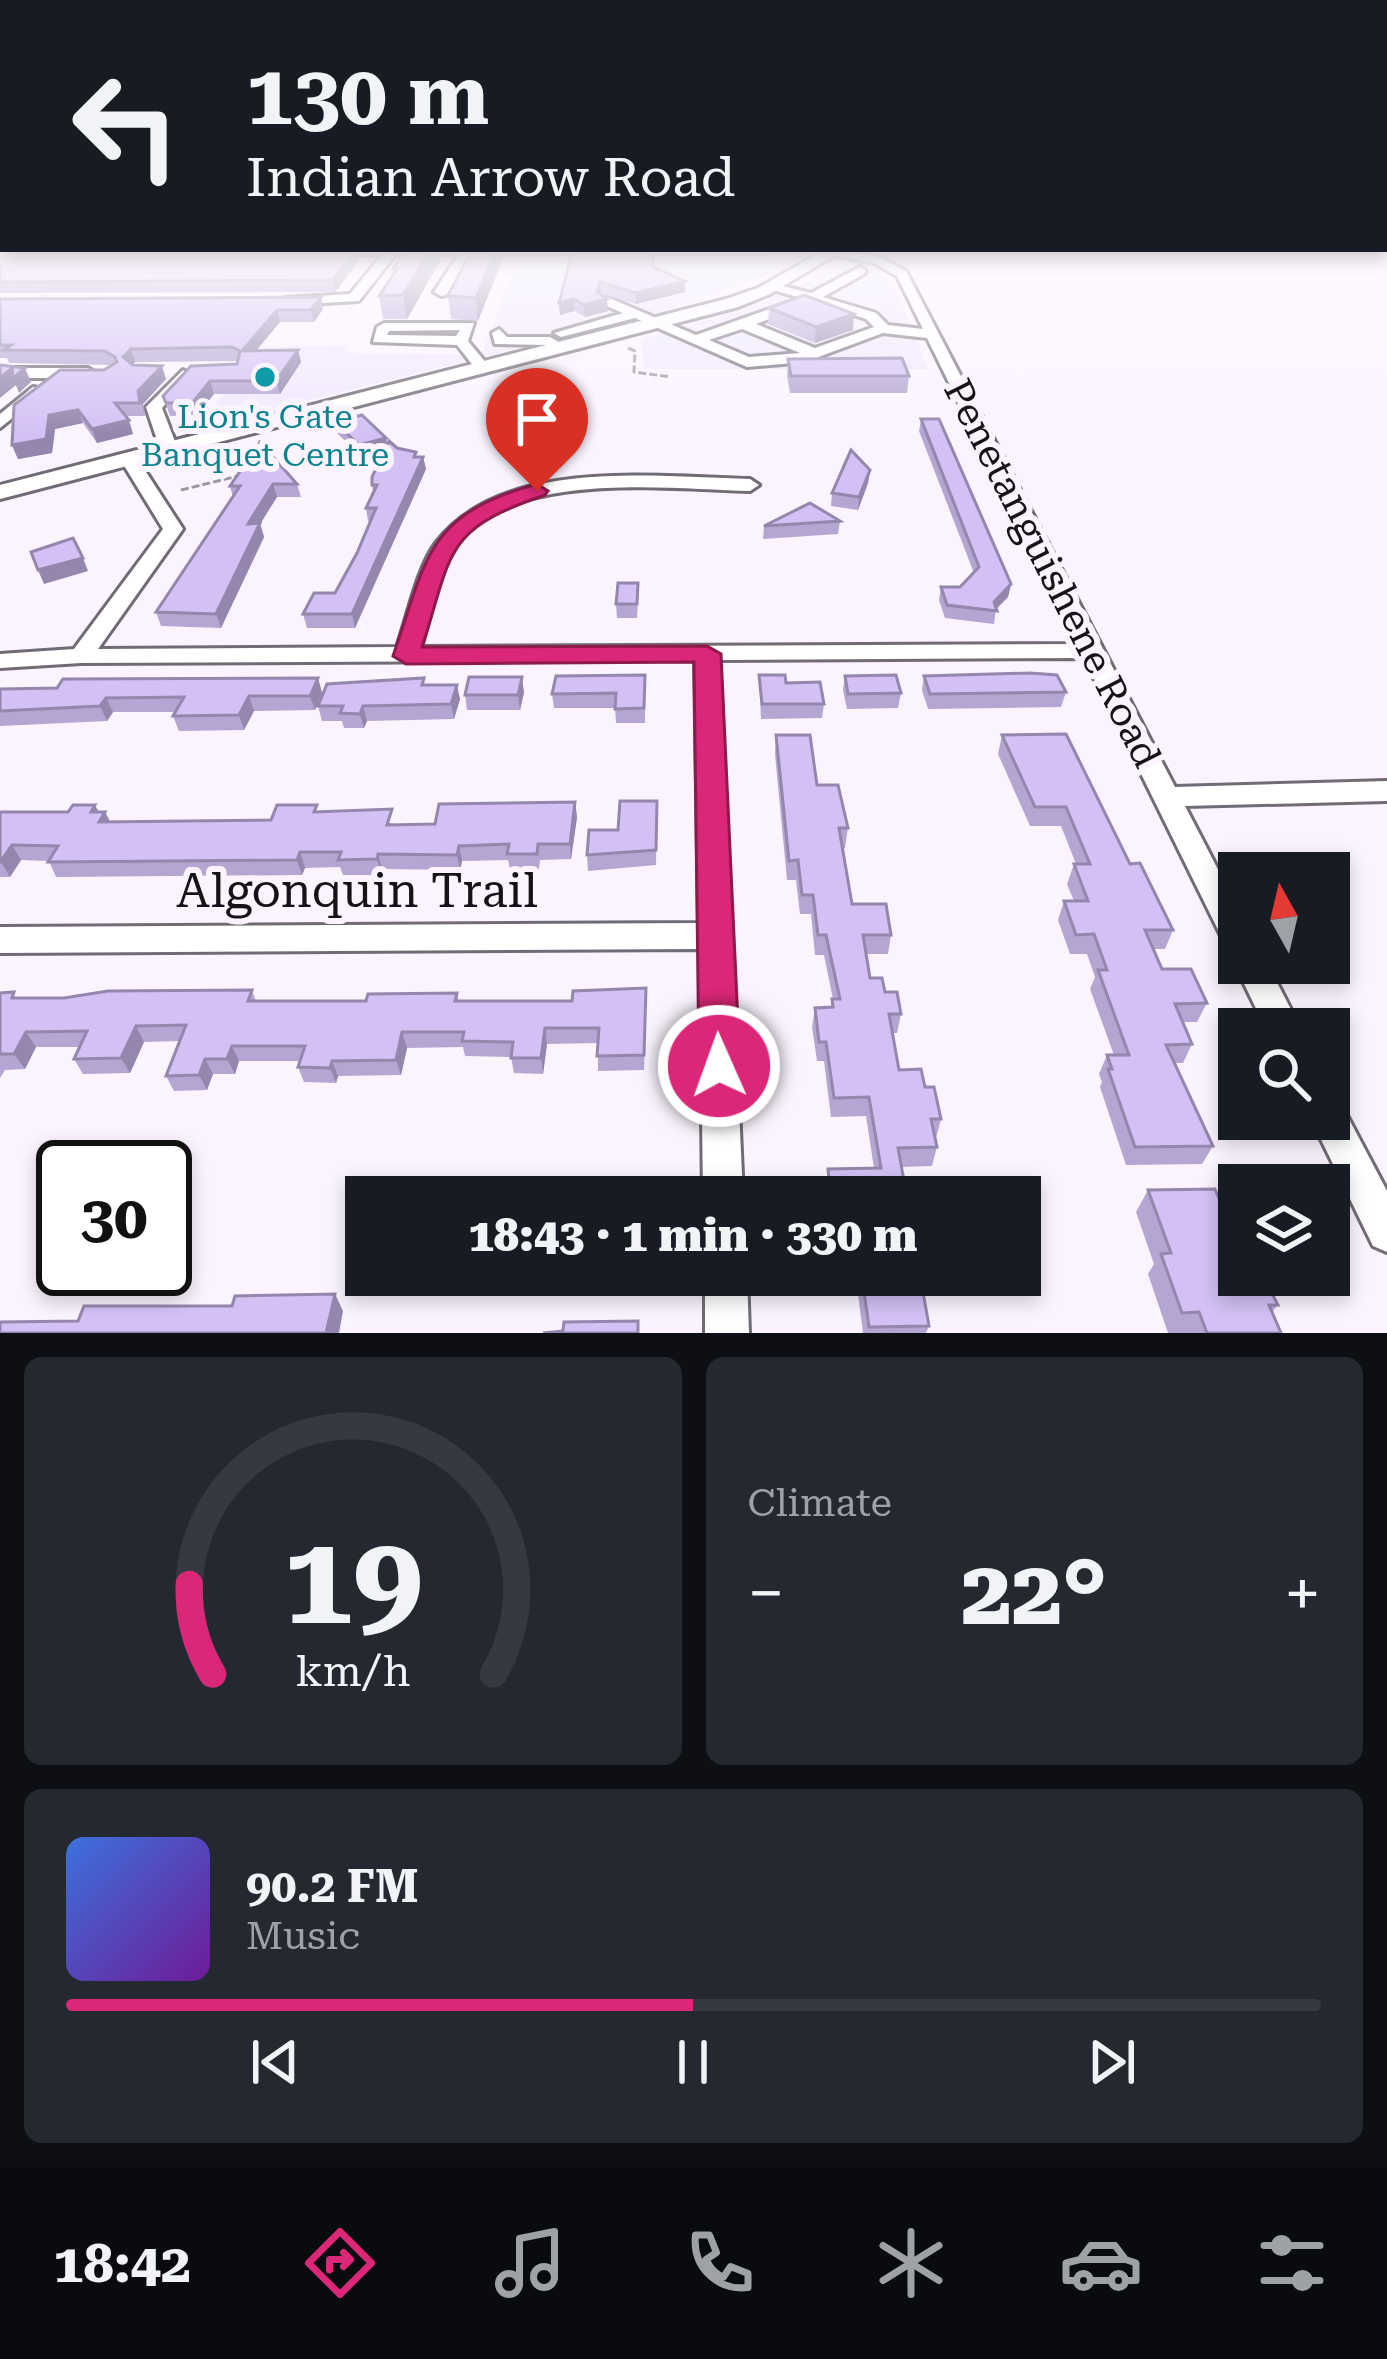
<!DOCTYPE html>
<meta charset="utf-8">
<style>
:root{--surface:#171b24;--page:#242831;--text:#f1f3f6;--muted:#9ea1a6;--line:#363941;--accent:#db2777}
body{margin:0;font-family:"Roboto Serif",serif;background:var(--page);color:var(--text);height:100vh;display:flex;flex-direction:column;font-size:45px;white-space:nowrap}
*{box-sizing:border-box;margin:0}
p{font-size:39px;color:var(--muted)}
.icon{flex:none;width:66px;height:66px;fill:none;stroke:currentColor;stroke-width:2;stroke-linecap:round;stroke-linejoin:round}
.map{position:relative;height:1333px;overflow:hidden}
.sheet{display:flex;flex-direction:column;gap:24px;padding:24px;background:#0d0f14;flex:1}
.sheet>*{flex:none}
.guide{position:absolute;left:0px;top:0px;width:1389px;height:252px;box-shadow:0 6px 18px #0003;background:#171b24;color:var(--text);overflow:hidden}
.needle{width:78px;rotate:352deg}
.fabs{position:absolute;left:1218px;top:852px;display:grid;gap:24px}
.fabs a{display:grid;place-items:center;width:132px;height:132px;border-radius:0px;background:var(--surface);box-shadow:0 6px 18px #0003;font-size:60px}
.speed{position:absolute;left:36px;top:1140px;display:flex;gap:24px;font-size:60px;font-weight:700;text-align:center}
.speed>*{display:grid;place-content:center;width:156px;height:156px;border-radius:50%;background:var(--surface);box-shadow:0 6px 18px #0003;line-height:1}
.speed .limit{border:6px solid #111;border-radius:18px;background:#fff;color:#111}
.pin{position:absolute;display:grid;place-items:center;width:102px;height:102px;color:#fff;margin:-123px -51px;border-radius:50% 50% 50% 0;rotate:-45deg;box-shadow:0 0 12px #0007}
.pin .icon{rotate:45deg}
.me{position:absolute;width:132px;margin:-66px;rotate:358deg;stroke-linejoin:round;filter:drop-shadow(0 0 9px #0008)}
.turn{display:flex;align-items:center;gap:42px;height:252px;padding:0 48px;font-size:54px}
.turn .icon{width:156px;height:156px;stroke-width:2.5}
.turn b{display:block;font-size:84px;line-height:102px}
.big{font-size:90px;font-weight:800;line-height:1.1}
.sheet .tile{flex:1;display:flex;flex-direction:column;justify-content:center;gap:18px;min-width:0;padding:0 42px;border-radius:18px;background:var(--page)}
.sheet .dial{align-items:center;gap:0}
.dial svg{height:312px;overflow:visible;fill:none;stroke:var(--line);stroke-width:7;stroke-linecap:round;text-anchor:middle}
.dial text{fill:var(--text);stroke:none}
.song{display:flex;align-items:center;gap:36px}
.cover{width:144px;height:144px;border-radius:18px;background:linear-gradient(135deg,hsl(220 70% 55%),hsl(280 70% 35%))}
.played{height:12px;border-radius:6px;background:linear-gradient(90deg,var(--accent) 50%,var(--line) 50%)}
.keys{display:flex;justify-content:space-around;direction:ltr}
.heat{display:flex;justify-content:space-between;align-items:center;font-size:66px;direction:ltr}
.sheet .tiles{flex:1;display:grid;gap:24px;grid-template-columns:1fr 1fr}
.tile:last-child{grid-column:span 2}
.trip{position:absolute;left:345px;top:1176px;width:696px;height:120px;border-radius:0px;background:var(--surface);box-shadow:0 6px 18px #0003;font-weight:800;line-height:120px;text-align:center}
.tab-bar{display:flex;height:192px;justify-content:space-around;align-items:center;background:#090b0e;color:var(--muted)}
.tab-bar .icon{width:84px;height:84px}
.tab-bar .active{color:var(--accent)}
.tab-bar b{font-size:54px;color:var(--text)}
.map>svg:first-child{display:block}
</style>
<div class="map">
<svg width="1387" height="1333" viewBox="0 0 1387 1333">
<rect width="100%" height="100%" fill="#fbf4ff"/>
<!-- commercial -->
<g fill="#f0e9ff">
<polygon points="753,249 826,249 784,270 658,313 194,429 264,347 348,345 347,353 481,355 519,256 753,255"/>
<polygon points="846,261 878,267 903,305 928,369 644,369 641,340 774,296"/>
</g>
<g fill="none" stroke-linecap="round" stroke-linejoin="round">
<defs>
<g id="minor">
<polygon points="239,249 770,249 764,253 471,254 446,295 441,296 434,292 459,254 396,254 359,301 290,305 285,304 285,298 350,294 383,254 244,255"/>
<path d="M 802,249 L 877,256 L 906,271 L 1175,787 L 1387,781 L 1387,801 L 1185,806 L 1239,910 L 1239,963 L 1267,963 L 1301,1029 L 1266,1029 L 1234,963 L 1238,954 L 1228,950 L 1084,658 L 719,660 L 743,1197 L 703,1197 L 700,949 L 0,953 L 0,927 L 699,923 L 695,660 L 81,663 L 0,668 L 0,654 L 74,649 L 163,529 L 120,459 L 123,455 L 135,455 L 183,529 L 98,649 L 397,647 C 407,619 418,566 436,543 C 502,457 653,477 750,479 L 759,485 L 750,491 C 669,489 502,468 452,550 C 438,574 430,619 421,647 L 1077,644 L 927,338 L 883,333 L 805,362 L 747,367 L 635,318 L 561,337 L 554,333 L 623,313 L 602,304 L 602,298 L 607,297 L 696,335 L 801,298 L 770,289 L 770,283 L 811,293 L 860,267 L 866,271 L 864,274 L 823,297 L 876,313 L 888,325 L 923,329 L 897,276 L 874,263 ZM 813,302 L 866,319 L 874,327 L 815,348 L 756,324 ZM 742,329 L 800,353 L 749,357 L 709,340 Z"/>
<path d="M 384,323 L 474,323 L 468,341 L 491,369 L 478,372 L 457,345 L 373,342 L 377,327 ZM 460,330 L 456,336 L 387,335 L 389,331 Z"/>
<polygon points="499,329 507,337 550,337 569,348 562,352 547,345 495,344 492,333"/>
<polygon points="0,368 88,368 96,373 88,378 0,378"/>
<polygon points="183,370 191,375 162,408 178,449 169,454 160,449 146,407"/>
<polygon points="33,387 47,390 0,428 0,414"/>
<polygon points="1329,1100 1342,1106 1387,1191 1387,1252 1373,1246 1311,1119 1329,1119"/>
<polygon points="705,1275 747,1275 749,1333 705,1333"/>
</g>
<polygon id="major" points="827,249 845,249 770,294 738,307 0,499 0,485 726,299 758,288"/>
</defs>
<!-- minor casing -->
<use href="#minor" stroke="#716b76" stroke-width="6"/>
<!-- major casing -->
<use href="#major" stroke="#716b76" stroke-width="6"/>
<!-- path -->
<g stroke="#9d98a0" stroke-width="3" stroke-dasharray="8 3" stroke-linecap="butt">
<polyline points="628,348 635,351 634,372 671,377"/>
<polyline points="276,467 312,459"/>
<polyline points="181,490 242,475"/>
</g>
<!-- minor -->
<use href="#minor" fill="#fff" fill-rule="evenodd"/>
<!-- major -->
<use href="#major" fill="#fff" fill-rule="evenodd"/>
</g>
<!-- wall -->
<g fill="#b6a5d3">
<polygon points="406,249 440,249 441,259 407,319 383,319 379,296 394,274 393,269"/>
<polygon points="573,249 654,267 685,281 685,292 636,304 601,294 608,311 585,317 574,311 560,315 559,303"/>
<polygon points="0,250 358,262 335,292 0,293"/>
<polygon points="503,258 478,321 451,319 448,296"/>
<polygon points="0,299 323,309 314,322 280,322 256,350 298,350 301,362 280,394 214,394 197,415 170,416 163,396 237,364 238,361 135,362 132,364 166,379 143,404 145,416 126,416 133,434 97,443 83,423 55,429 52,453 18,459 12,445 112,365 9,363 7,358 0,358"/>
<polygon points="769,308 853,330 815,343 768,324"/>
<polygon points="788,359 909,376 907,393 790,393 787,376"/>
<polygon points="921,419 1011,584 1008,597 996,609 994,624 945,618 939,600 941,587 960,587 974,573 919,431"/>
<polygon points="335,422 386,438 387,445 417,457 423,457 426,469 355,628 307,628 303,614 335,593 357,553 370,521 368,521 366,508 373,492 372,485 384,451 362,457 338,434"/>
<polygon points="870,470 868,483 858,510 831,506 832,493"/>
<polygon points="297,484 301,497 277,497 260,523 264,537 221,628 161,626 156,612 233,497 230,486"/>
<polygon points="840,521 838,534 763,539 764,526"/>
<polygon points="638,597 637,618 617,618 616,604"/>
<polygon points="645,675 645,723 616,723 615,708 554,708 552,694"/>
<polygon points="759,675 786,683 824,704 822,718 761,719"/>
<polygon points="845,676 901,693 898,708 847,709 843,690"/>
<polygon points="924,676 1066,692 1061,707 928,709 922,690"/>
<polygon points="318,678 322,693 315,710 254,711 244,730 179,731 173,716 175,712 113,712 107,721 0,726 0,689"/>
<polygon points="426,685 460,699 454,719 367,721 364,728 344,728 342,721 322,721 318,706"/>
<polygon points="524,692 520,710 467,710 465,695"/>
<polygon points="776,735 817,785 848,828 845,848 842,848 852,904 891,935 888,954 866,954 870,978 885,992 901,1014 897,1033 893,1033 899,1070 925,1087 941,1119 936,1138 937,1147 932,1166 901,1167 907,1197 826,1197 825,1188 828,1169 874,1168 866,1116 831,1117 824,1061 817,1061 812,1027 815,1008 831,1007 833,999 824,955 815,955 811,914 800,914 796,880 787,880 775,754"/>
<polygon points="1002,735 1130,864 1173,930 1165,949 1153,949 1162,969 1207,1003 1197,1022 1183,1022 1192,1044 1183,1063 1175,1063 1213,1146 1202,1164 1126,1165 1100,1087 1102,1082 1099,1074 1107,1055 1114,1055 1090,989 1095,977 1087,954 1070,954 1058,920 1064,901 1074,901 1067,884 1074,864 1076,864 1061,826 1030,826 998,754"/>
<polygon points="657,801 656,865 588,871 587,855"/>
<polygon points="575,802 577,817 571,859 540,860 539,869 510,869 508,860 462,861 460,870 382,869 381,875 343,875 340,867 305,868 302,875 56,877 49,861 21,860 10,877 0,877 0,812 105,812 110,822 271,820 319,812 395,824 435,824"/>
<polygon points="252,990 256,1001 366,1001 457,993 459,1001 646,1004 644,1070 598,1071 598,1043 547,1044 543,1074 514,1073 511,1057 465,1056 463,1047 407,1048 401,1075 338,1076 336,1083 304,1082 298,1067 300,1061 239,1061 235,1074 213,1074 207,1090 174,1091 166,1076 180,1041 144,1042 130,1073 83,1074 74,1059 80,1047 36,1047 25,1069 5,1070 0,1078 0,993 18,998 64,998"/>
<polygon points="1148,1190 1239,1275 1278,1305 1272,1312 1281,1333 1168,1333 1148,1274 1154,1264 1136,1212"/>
<polygon points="835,1275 920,1275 929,1326 926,1333 863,1333 858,1294 837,1295"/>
</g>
<!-- shaded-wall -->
<g fill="#9486ac">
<polygon points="431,249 440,249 441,259 407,319 403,295"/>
<polygon points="496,249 502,249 503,258 478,321 476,298"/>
<polygon points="356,251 358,262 335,292 333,280"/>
<polygon points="685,281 685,292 636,304 636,293"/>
<polygon points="600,282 601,294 598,301 607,299 608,311 585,317 584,305 597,292"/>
<polygon points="321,297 323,309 314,322 311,310"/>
<polygon points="574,299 574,311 560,315 559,303"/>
<polygon points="277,310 280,322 246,363 242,351"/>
<polygon points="854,314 853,330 815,343 816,327"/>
<polygon points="131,349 135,362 128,370 123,357"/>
<polygon points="298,350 301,362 280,394 276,381"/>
<polygon points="162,366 166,379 143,404 145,416 138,391"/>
<polygon points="12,368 25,368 31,382 19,393 16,385 0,398 0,378"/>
<polygon points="210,381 214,394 197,415 193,402"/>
<polygon points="78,410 83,423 55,429 52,453 18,459 12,445 49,415"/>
<polygon points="129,420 133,434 97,443 92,429"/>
<polygon points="386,438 388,450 362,457 359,445"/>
<polygon points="423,457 426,469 355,628 352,614"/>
<polygon points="870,470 868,483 858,510 859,497"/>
<polygon points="273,484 277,497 252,537 248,524"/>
<polygon points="260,523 264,537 221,628 216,614"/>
<polygon points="83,558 88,571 44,584 38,570"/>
<polygon points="1011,584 1008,597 995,610 994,602"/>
<polygon points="522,677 524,692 520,710 518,695"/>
<polygon points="318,678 322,693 315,710 310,696"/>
<polygon points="457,685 460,699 454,719 451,704"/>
<polygon points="249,696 254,711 244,730 239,715"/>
<polygon points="106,698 113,712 107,721 100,706"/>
<polygon points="363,706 367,721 364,728 360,714"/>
<polygon points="575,802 577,817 571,859 570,844"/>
<polygon points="95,805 102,818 105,812 113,827 107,838 91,812"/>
<polygon points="12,845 21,860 10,877 1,862"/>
<polygon points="459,846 462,861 460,870 457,855"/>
<polygon points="300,852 305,868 302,875 297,860"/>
<polygon points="378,854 382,869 381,875 377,859"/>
<polygon points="136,1026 144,1042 130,1073 121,1058"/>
<polygon points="545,1028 547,1044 543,1074 541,1058"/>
<polygon points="26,1032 36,1047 25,1069 14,1054"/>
<polygon points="402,1032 407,1048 401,1075 396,1060"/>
<polygon points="232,1046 239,1061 235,1074 227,1059"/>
<polygon points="205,1059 213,1074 207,1090 199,1075"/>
<polygon points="332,1061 338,1076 336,1083 330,1068"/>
<polygon points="335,1294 343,1311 339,1333 326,1333"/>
</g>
<!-- building -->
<g fill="#d4c0f5" stroke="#9486ac" stroke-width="3">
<polygon points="406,249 431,249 403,295 379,296 397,269 393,269"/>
<polygon points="472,249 496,249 476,298 448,296"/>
<polygon points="573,249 654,249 653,267 685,281 636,293 600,282 597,292 607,299 584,305 574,299 559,303"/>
<polygon points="0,250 356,251 333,280 0,282"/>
<polygon points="804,295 854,314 816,327 769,308"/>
<polygon points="321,297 311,310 277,310 242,351 298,350 276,381 210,381 193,402 166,403 163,396 191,366 237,364 240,351 232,347 131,349 123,357 133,365 162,366 138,391 140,403 115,403 129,420 92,429 78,410 49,415 46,439 12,445 14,405 60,370 104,370 117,362 115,357 105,351 4,350 11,345 0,345 0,299"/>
<polygon points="902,358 909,376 791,376 788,359"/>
<polygon points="0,365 25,368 13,378 12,368 0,378"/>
<polygon points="362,415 386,438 359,445 335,422"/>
<polygon points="921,419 939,419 1011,584 994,602 997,611 947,605 941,587 960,587 979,567"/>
<polygon points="389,441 397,448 416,452 414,457 423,457 352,614 303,614 314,593 335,593 357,553 376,508 366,508 377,485 372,485 372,477"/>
<polygon points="260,442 297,484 273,484 248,524 260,523 216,614 156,612 240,486 230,486"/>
<polygon points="851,450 870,470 859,497 832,493"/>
<polygon points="810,503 840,521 764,526"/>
<polygon points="73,538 83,558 38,570 31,552"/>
<polygon points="618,583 638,583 637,604 616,604"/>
<polygon points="1030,673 1057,675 1066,692 930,694 924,676"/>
<polygon points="645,675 644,708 615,709 616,693 552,694 556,676"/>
<polygon points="759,675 785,675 786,683 820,682 824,704 762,704"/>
<polygon points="896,675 901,693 848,694 845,676"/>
<polygon points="469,677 522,677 518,695 465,695"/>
<polygon points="318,678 310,696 249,696 239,715 173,716 184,697 106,698 100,706 0,711 0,689 57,688 63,679"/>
<polygon points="424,678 422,685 457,685 451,704 363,706 360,714 340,713 343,706 318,706 327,684"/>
<polygon points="1066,734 1130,864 1140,863 1173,930 1145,930 1162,969 1191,969 1207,1003 1175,1004 1192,1044 1166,1045 1213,1146 1135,1147 1108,1069 1112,1069 1107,1055 1129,1055 1098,970 1107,970 1094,934 1076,935 1064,901 1088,901 1074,864 1090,864 1066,807 1035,807 1002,735"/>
<polygon points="776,735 810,735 817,785 838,785 848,828 839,828 852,904 886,904 891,935 863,935 870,978 882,978 885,992 897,992 901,1014 889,1014 899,1070 921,1069 925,1087 934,1087 941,1119 931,1119 937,1147 898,1148 907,1197 831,1197 828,1169 881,1168 869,1097 834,1098 826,1042 819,1042 815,1008 833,1007 832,999 840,999 826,935 818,935 813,895 802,895 798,860 789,861"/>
<polygon points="620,801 657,801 656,850 587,855 589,830 618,830"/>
<polygon points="575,802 570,844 538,844 537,854 507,854 509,844 459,846 457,855 378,854 377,859 338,860 341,852 300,852 297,860 48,862 58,846 12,845 0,862 0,812 68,812 73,805 95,805 91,812 105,812 99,822 271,820 277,805 317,805 314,812 392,809 387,825 435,824 439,804"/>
<polygon points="646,988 644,1055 597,1056 599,1028 545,1028 541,1058 511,1058 513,1042 462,1041 464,1032 402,1032 396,1060 332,1061 330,1068 298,1067 305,1046 232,1046 227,1059 205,1059 199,1075 166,1076 186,1025 136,1026 121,1058 74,1059 87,1031 26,1032 14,1054 0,1054 0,993 14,992 12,998 64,998 108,991 252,990 248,1001 366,1001 368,994 457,993 455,1001 572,1001 573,991"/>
<polygon points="1215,1189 1239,1246 1239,1275 1262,1275 1278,1305 1269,1305 1281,1333 1207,1333 1199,1312 1182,1313 1161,1254 1171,1253 1148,1190"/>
<polygon points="840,1275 920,1275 929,1326 869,1327 862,1277 840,1277"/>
<polygon points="335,1294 326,1333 0,1333 0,1322 78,1321 84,1306 232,1306 235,1296"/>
<polygon points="638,1321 638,1333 543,1333 563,1331 564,1322"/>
</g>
<!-- sky -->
<linearGradient id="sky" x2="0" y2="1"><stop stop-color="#92c8ee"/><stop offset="0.57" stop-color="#fdfaff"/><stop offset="1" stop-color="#fdfaff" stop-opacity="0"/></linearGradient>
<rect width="1387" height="436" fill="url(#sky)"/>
<!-- route -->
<path fill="#db2777" stroke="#8e194d" stroke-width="3" d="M 537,484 L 548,491 L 545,495 C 442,530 453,552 422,647 L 707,646 L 721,654 L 740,1066 L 734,1080 L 719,1085 L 705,1080 L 699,1066 L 694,662 L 406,664 L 393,656 C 427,558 426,514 537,484 Z"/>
<!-- markers -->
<circle fill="#0f9aa8" stroke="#fbf4ff" stroke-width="4.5" cx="265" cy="377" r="12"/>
<g text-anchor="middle" stroke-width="12" stroke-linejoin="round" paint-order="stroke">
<!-- far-culture labels -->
<g font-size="33" fill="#0d838f" stroke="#fbf4ff">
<text x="265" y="428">Lion's Gate<tspan x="265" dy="38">Banquet Centre</tspan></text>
</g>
<!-- street labels -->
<g font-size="39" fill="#151317" stroke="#fbf4ff">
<text transform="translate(1053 573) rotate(63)" y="14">Penetanguishene Road</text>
</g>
<!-- near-street labels -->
<g font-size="48" fill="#151317" stroke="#fbf4ff">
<text x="357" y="907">Algonquin Trail</text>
</g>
</g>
</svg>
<div class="fabs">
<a><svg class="needle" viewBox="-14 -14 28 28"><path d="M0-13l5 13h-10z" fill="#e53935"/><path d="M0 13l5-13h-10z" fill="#9ea1a6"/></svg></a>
<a><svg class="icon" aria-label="search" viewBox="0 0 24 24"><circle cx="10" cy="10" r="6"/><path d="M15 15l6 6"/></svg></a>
<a><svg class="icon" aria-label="layers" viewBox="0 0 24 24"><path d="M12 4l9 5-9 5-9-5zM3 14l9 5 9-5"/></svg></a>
</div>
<div class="speed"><div class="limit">30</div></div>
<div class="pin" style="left:537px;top:491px;background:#d93025"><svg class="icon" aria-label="arrive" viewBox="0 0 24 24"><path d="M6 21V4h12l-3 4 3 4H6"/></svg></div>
<svg class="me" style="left:719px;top:1066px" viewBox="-20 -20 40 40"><circle r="17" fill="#db2777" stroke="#fff" stroke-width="3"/><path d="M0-11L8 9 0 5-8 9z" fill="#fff"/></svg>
<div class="trip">18:43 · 1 min · 330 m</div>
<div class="guide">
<div class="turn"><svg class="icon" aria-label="left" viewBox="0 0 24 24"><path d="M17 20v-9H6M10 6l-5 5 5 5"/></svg><div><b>130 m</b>Indian Arrow Road</div></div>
</div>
</div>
<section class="sheet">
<div class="tiles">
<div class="tile dial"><svg viewBox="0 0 100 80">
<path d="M14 69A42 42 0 1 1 86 69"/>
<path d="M14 69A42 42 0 0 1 8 46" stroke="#db2777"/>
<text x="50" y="56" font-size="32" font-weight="700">19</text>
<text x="50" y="72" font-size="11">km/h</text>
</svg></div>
<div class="tile"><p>Climate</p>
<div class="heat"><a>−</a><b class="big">22°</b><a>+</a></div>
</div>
<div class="tile">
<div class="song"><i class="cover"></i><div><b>90.2 FM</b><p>Music</p></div></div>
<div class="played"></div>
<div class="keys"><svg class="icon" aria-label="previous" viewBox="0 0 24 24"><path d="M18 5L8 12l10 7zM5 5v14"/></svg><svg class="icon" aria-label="pause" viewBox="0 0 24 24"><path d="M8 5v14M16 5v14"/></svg><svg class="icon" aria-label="next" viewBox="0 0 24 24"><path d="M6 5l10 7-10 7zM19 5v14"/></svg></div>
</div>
</div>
</section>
<nav class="tab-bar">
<b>18:42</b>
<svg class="icon active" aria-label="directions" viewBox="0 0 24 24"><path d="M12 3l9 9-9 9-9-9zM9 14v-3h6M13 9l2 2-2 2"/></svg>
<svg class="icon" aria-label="music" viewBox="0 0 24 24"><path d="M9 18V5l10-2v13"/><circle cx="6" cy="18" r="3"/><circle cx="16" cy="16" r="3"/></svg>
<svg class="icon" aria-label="phone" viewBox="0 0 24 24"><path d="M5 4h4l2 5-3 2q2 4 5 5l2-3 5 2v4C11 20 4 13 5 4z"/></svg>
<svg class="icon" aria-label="climate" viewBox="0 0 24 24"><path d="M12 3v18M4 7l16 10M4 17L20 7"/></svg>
<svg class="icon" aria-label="car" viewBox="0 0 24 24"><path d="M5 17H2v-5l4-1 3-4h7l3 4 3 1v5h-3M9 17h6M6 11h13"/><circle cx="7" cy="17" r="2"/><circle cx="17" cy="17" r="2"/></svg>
<svg class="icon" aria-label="filters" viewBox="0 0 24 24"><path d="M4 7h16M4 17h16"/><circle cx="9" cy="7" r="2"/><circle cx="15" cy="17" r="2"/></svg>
</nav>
